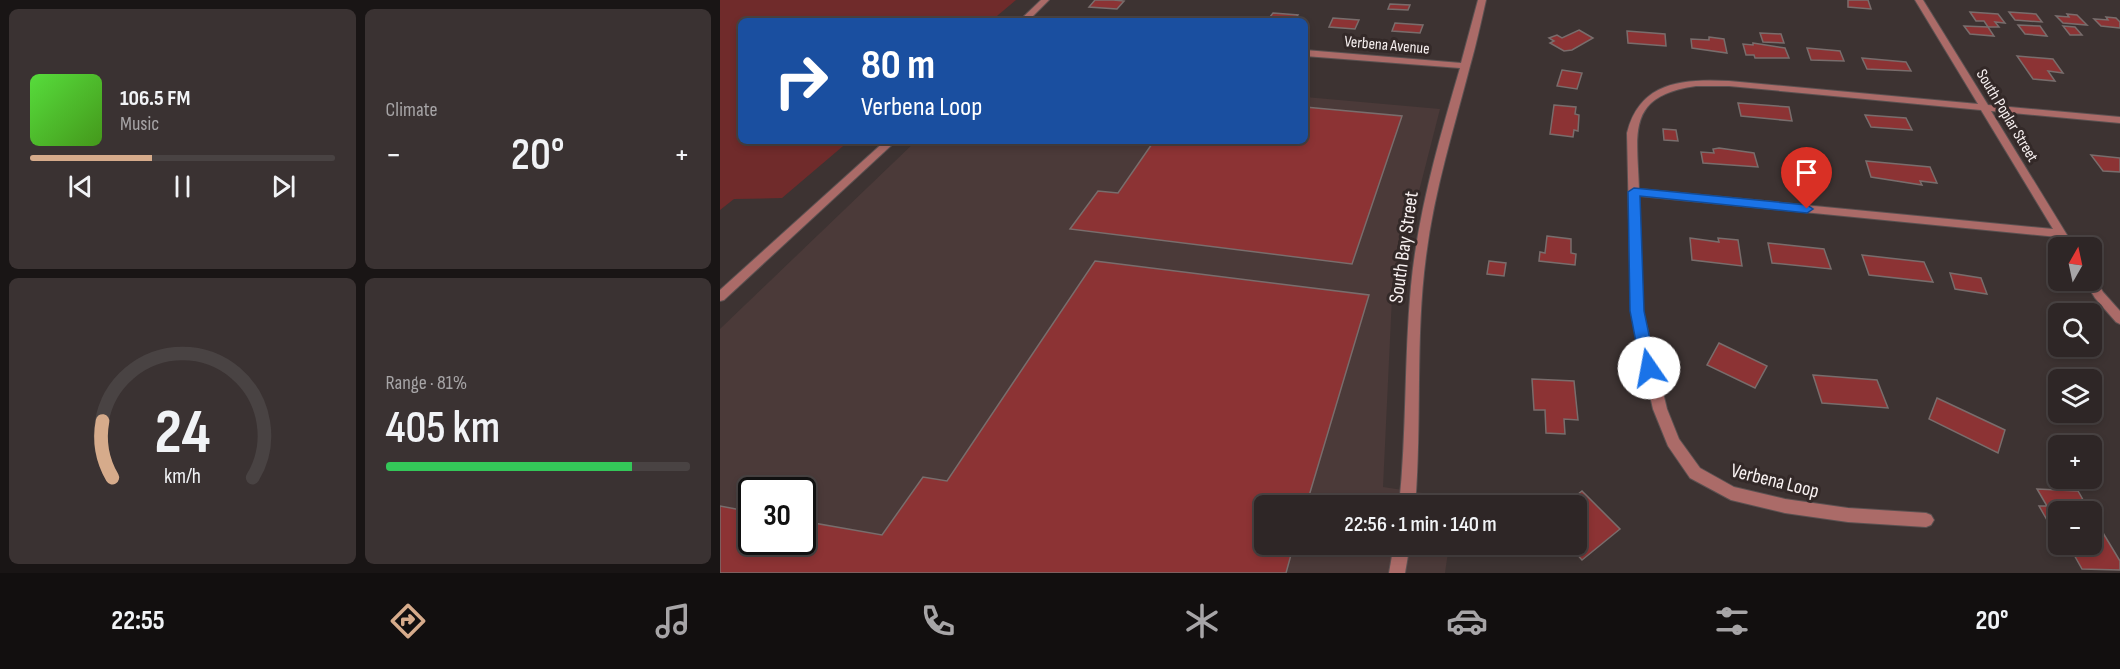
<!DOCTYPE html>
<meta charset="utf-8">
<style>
:root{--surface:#2e2626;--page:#3a3232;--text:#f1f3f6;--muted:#a7a5a7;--line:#494343;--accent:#d6ab8b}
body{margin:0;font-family:"Sofia Sans Condensed",sans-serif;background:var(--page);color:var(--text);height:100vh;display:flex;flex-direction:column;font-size:22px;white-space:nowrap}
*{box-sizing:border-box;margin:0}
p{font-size:20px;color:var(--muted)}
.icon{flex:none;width:33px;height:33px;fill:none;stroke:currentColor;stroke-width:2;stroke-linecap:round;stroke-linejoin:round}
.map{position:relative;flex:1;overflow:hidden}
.sheet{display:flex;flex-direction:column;gap:9px;padding:9px;background:#191515;width:720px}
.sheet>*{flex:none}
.top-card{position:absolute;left:18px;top:18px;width:570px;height:126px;border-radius:9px;box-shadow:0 3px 9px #0003,0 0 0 2px var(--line);background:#1a4fa0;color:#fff;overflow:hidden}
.needle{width:39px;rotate:9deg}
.buttons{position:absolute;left:1328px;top:237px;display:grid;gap:12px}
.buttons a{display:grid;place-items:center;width:54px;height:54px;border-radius:9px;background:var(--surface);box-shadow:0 3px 9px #0003,0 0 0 2px var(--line);font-size:30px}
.speed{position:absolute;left:18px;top:477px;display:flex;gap:12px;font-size:30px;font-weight:700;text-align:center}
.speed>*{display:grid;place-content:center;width:78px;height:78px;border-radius:50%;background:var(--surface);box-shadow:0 3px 9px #0003,0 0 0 2px var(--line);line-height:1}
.speed .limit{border:3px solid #111;border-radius:9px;background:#fff;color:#111}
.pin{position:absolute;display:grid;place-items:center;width:51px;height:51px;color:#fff;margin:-62px -26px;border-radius:50% 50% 50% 0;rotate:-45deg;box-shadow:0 0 6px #0007}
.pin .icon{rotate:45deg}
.me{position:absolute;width:66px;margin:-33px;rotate:348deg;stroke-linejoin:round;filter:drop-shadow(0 0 4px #0008)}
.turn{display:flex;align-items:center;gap:21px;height:126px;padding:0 24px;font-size:27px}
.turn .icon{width:78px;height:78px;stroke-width:2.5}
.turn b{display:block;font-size:42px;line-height:51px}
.big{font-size:45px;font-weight:600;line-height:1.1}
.sheet .card{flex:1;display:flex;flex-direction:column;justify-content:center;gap:9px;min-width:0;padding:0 21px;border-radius:9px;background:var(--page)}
.sheet .dial{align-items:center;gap:0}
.dial svg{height:156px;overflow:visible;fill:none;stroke:var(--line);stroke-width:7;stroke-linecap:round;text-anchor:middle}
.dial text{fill:var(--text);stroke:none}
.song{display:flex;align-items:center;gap:18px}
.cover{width:72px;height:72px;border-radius:9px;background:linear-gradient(135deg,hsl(110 70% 55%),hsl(100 70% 35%))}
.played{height:6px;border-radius:3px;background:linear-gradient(90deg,var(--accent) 40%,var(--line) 40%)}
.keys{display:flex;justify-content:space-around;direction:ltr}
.heat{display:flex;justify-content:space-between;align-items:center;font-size:33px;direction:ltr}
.charge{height:9px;border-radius:4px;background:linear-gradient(90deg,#34c759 81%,var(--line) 0)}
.sheet .tiles{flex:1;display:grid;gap:9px;grid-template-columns:repeat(2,1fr)}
.trip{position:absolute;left:534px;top:495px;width:333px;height:60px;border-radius:9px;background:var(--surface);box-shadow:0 3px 9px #0003,0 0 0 2px var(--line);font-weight:600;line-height:60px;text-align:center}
.dock{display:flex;height:96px;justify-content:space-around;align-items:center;background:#120f0f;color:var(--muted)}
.dock .icon{width:42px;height:42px}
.dock .on{color:var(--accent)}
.dock b{font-size:27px;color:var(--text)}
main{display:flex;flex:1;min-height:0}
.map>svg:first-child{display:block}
</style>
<main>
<section class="sheet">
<div class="tiles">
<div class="card">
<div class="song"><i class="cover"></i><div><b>106.5 FM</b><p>Music</p></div></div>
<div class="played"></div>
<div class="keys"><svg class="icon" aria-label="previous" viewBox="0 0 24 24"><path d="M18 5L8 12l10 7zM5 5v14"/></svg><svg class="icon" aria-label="pause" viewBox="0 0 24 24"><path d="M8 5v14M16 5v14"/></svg><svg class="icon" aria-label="next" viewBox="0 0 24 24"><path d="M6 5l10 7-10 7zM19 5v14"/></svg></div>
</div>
<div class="card"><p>Climate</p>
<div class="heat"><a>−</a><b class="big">20°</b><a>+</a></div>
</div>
<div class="card dial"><svg viewBox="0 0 100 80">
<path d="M14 69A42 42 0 1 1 86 69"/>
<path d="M14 69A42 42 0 0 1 9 40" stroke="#d6ab8b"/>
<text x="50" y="56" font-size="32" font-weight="700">24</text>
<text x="50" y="72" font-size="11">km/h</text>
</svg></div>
<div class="card"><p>Range · 81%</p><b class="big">405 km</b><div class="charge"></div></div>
</div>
</section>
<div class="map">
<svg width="1400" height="573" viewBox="0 0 1400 573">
<rect width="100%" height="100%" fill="#3d3332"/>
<!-- built -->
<path fill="#4b3a39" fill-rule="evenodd" d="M 585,97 L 720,109 L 672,297 L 663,487 L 736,498 L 735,505 L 544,506 L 544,544 L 729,545 L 725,573 L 0,573 L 0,329 L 196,141 L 585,141 ZM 32,490 L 82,490 L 82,542 L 32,542 Z"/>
<!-- green -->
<polygon fill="#702b2b" points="0,0 296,0 271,21 21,21 21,141 129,141 62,198 14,199 0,210"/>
<!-- building -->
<g fill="#8c3334" stroke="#796d6c" stroke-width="1.5">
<polygon points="375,0 393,0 404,1 397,9 369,7"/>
<polygon points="1128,0 1148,0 1151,9 1128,7"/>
<polygon points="670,4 690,5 688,10 668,9"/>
<polygon points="1250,12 1278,14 1285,23 1275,22 1279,27 1268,27 1264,21 1256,21"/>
<polygon points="1289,12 1316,14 1322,22 1295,20"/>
<polygon points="553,13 578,15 574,21 547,21"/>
<polygon points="1347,14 1357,15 1367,25 1343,23 1336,16 1349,17"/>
<polygon points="1386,17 1396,18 1400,22 1400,28 1381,26 1374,19 1388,20"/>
<polygon points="613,18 639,20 635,29 609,27"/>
<polygon points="675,23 703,25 700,33 672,31"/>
<polygon points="1298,25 1320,26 1327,36 1305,34"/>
<polygon points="1244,26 1268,27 1274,36 1250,34"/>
<polygon points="1343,26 1355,27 1362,35 1350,35"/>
<polygon points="859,30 873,38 852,50 844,51 830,43 834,41 829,38 837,35 842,38"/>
<polygon points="907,31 945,34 946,46 908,43"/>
<polygon points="1040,33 1061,34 1064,43 1043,42"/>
<polygon points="989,37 1004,39 1007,53 972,48 971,39 989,40"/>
<polygon points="1033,43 1065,48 1069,58 1035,58 1034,55 1026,55 1023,44 1033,45"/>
<polygon points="1087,48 1120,51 1124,61 1091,60"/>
<polygon points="1297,56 1333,59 1343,73 1328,71 1335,81 1313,79"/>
<polygon points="1142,58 1186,62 1191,71 1147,69"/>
<polygon points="842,70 862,73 857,89 837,86"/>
<polygon points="1018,103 1069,107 1072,121 1021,116"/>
<polygon points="834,105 856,107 855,114 859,115 858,131 854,130 853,137 830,134"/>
<polygon points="585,107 682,116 632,264 350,229 378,191 398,193 434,141 585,141"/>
<polygon points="1145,115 1186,118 1192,130 1151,127"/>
<polygon points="943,129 956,130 958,141 944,140"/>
<polygon points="999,148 1034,153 1038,167 983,163 981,152 994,153 993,149"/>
<polygon points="1371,155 1400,158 1400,172 1383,171"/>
<polygon points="1146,161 1210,167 1217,183 1200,181 1202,185 1151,177"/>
<polygon points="827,236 851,239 851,253 856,254 855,265 819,261 820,252 825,253"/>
<polygon points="970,238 999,242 998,238 1018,240 1022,266 972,260"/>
<polygon points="1048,243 1104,249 1111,269 1052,263"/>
<polygon points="1142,255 1204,262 1213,282 1149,275"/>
<polygon points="375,261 649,295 586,506 544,506 544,544 574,544 566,573 0,573 0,506 32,512 32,542 82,542 82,521 162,535 203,477 227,481"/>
<polygon points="769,261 786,263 784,276 767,274"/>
<polygon points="1230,273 1261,278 1267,294 1235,289"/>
<polygon points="999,343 1047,366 1035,388 987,365"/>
<polygon points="1093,375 1157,380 1168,408 1102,403"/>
<polygon points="812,379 854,381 858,420 844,419 845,434 826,433 825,410 814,410"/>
<polygon points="1217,398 1285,430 1278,453 1209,419"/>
<polygon points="1317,489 1358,491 1370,512 1338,512 1338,535 1335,534 1319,506 1327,506"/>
<polygon points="862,491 900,529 862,560 848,544 856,544 856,506 843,506"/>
<polygon points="1371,513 1400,561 1400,570 1362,569 1348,544 1371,544"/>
</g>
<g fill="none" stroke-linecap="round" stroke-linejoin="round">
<defs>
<g id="street">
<polygon points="321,0 329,0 308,21 299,21"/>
<path d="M 758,0 L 766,0 C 761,22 756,45 750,66 C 734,128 714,191 706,256 C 695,338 702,422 695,506 L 679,506 C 687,433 684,359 691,286 C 698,212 719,140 740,68 L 585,56 L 585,50 L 741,63 Z"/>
<path d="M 1195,0 L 1203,0 L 1268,105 L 1400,117 L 1400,123 L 1271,111 L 1355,248 L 1344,248 L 1338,237 L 919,196 L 923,311 L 947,409 L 959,439 L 980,468 L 1014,487 L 1065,499 L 1128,508 L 1206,513 L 1211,515 L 1214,520 L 1211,525 L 1206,527 L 1128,522 L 1065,513 L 1011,500 L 970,478 L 948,446 L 933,409 L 911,311 L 907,133 C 920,81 963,79 1009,81 L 1258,104 ZM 976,86 L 1009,86 L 1261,110 L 1333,229 L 919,189 C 917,132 906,96 976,86 Z"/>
<polygon points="165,141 176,141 4,300 0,301 0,290"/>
<polygon points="1371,276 1374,277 1383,292 1400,311 1400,324 1396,322 1375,298 1364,280 1371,280"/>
<polygon points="674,544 690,544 685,573 669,573"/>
</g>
</defs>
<!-- street casing -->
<use href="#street" stroke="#5b5151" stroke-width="2"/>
<!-- street -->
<use href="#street" fill="#ab6b68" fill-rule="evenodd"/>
</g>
<!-- route -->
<polygon fill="#1a73e8" stroke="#114b97" stroke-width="1.5" points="914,188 1087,205 1093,209 1087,213 920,196 924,311 936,368 929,374 921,368 910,311 908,192"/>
<g text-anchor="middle" stroke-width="6" stroke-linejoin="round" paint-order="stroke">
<!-- far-street labels -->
<g font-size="16" fill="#f8f1f1" stroke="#332928">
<text transform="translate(667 44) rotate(5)" y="6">Verbena Avenue</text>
<text transform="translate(1288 115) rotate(59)" y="6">South Poplar Street</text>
</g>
<!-- street labels -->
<g font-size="20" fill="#f8f1f1" stroke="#332928">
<text transform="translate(683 247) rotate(-82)" y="7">South Bay Street</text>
<text transform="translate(1055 480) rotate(14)" y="7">Verbena Loop</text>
</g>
</g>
</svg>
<div class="buttons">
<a><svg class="needle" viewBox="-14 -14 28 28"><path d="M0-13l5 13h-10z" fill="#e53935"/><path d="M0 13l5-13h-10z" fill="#a7a5a7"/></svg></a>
<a><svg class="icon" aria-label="search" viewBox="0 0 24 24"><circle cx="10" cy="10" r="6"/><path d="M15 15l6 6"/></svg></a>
<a><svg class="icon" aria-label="layers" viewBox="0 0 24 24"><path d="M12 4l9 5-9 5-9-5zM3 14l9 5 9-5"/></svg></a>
<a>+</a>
<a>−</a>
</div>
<div class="speed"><div class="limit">30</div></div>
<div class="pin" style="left:1087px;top:209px;background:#d93025"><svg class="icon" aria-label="arrive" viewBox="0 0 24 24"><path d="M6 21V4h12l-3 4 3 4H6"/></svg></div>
<svg class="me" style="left:929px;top:368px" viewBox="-20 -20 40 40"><circle r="19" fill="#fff"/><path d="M0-13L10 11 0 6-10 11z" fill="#1a73e8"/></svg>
<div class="trip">22:56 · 1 min · 140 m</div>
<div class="top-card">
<div class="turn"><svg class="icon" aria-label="right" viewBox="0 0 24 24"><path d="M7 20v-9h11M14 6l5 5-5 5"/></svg><div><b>80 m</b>Verbena Loop</div></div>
</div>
</div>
</main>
<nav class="dock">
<b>22:55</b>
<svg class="icon on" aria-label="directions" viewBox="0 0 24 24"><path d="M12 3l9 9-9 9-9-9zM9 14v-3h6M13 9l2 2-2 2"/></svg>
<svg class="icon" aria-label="music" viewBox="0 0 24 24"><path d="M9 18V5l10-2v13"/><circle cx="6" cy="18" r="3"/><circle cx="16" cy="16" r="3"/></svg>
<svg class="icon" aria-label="phone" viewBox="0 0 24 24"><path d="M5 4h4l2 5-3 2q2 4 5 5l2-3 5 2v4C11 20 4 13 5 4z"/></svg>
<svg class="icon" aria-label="climate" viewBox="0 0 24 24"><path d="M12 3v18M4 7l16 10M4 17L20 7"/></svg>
<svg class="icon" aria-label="car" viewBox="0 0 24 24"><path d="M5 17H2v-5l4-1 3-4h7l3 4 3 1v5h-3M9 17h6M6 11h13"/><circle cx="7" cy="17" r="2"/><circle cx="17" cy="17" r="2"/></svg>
<svg class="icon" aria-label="filters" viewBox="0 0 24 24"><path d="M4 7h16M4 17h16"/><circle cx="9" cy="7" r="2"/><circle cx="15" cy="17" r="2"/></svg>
<b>20°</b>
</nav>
